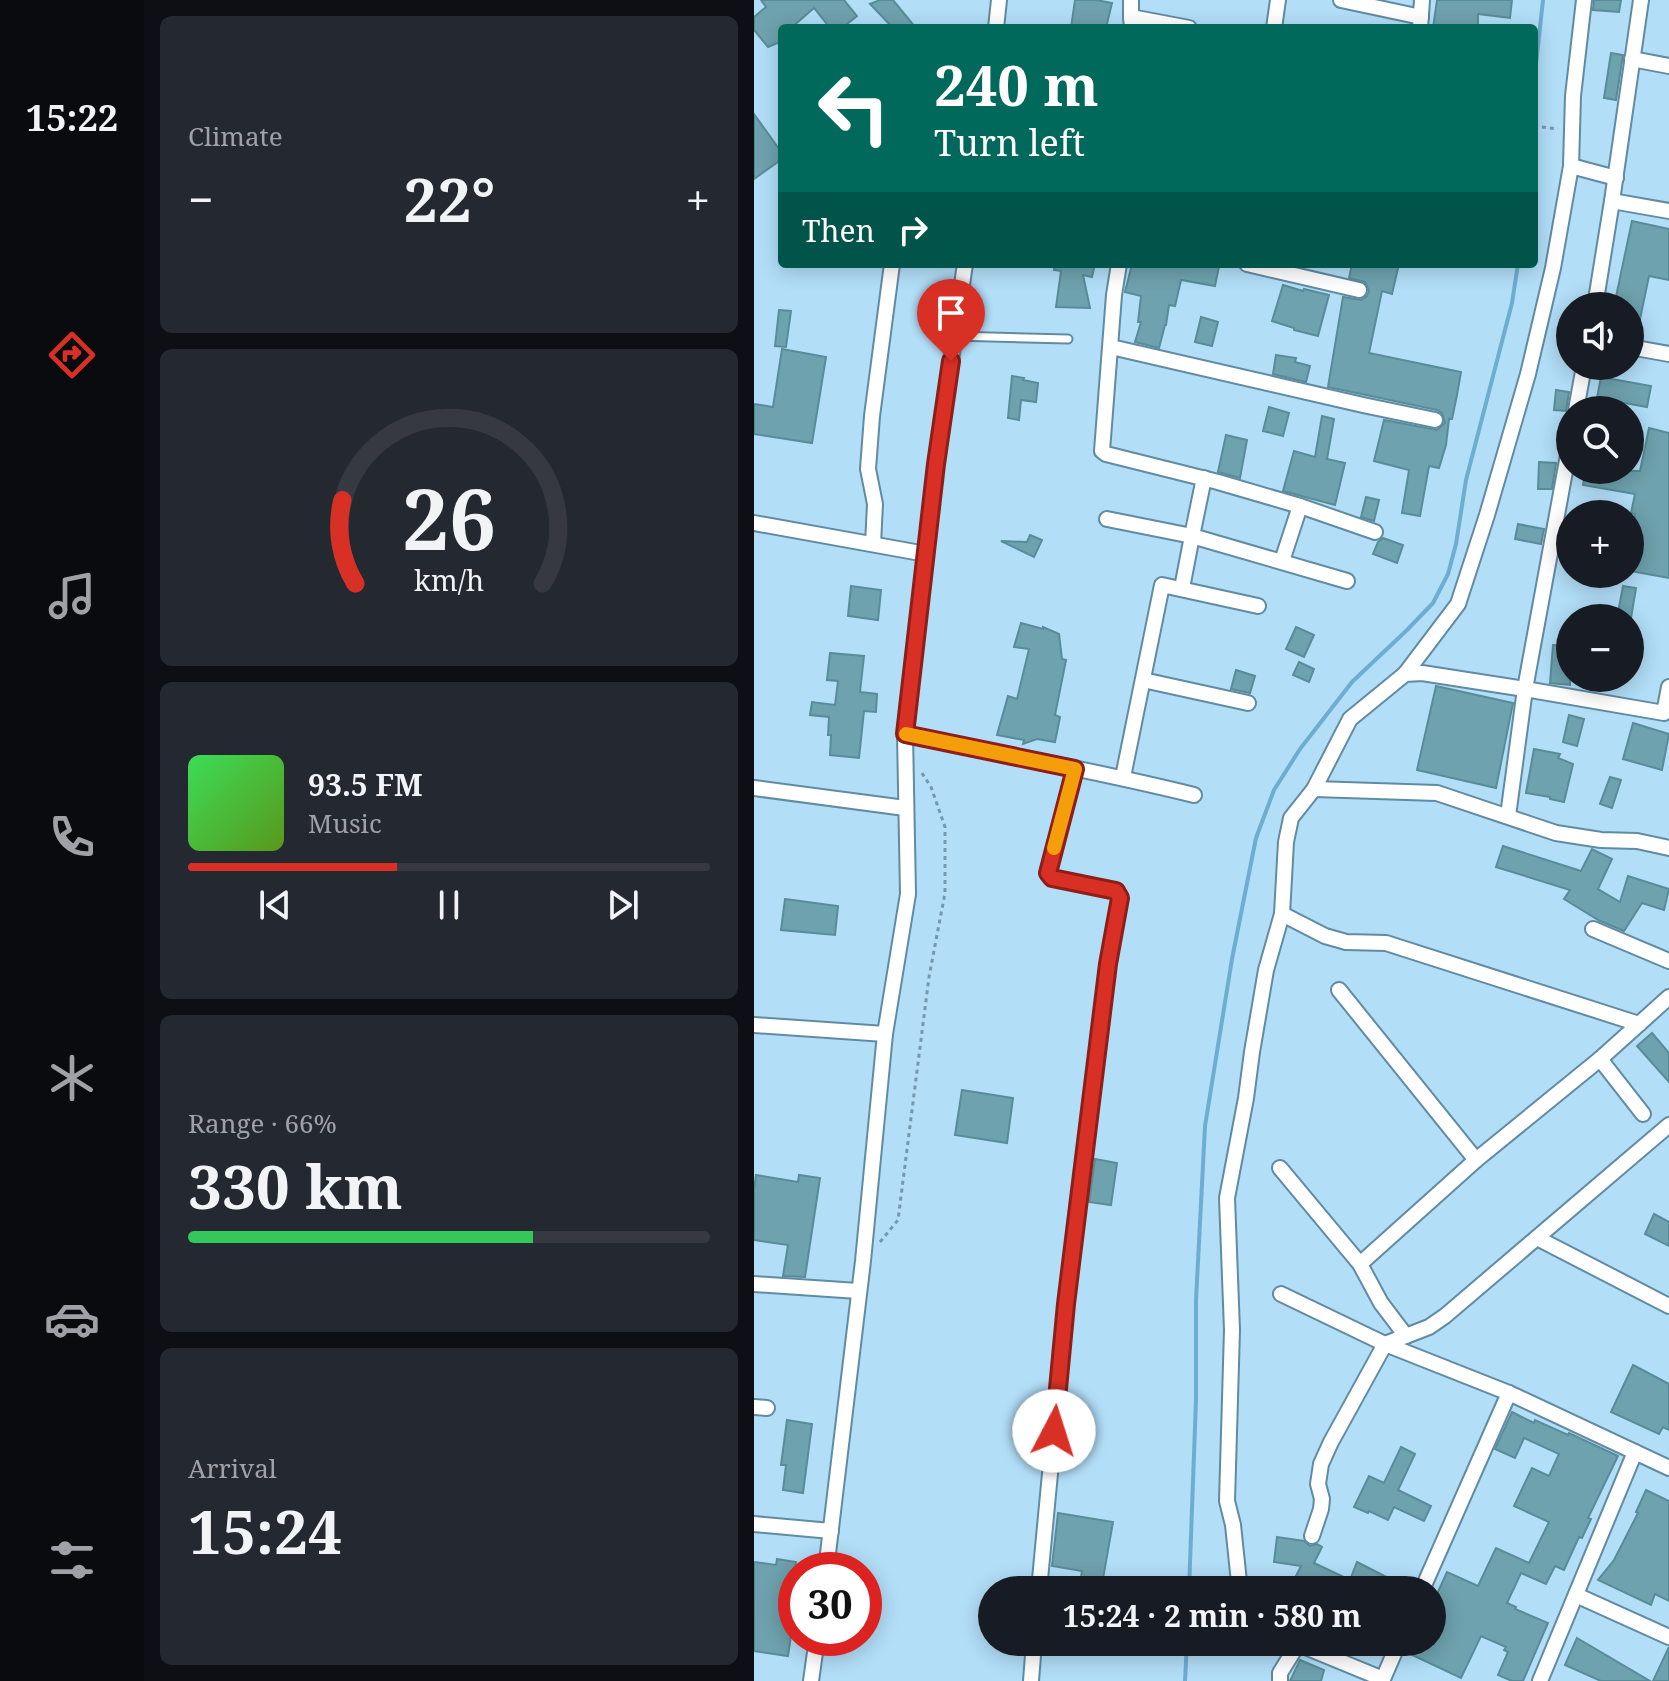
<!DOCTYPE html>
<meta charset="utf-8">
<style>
:root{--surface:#171b24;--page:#242831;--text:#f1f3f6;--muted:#9ea1a6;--line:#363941;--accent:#d93025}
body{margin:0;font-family:"Noto Serif",serif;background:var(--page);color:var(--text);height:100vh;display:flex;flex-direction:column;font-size:30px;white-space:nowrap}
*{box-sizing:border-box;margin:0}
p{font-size:26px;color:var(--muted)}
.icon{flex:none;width:44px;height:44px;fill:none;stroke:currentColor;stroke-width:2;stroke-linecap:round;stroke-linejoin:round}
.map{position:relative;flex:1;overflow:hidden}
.sheet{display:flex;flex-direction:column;gap:16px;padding:16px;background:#0d0f14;width:610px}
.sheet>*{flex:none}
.guide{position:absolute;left:24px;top:24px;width:760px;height:244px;border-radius:8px;box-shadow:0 4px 20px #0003;background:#00695c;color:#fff;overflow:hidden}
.fabs{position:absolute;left:802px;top:292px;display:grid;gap:16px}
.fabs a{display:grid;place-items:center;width:88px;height:88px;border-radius:50%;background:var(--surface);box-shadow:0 4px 20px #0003;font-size:40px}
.speed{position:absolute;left:24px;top:1552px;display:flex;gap:16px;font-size:40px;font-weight:700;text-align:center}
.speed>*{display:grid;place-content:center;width:104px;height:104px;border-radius:50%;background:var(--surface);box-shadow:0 4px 20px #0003;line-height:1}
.speed .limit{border:12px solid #d22;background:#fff;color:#111}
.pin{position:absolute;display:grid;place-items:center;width:68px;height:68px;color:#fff;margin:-82px -34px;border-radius:50% 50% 50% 0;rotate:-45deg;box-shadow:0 0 8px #0007}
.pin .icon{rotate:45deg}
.me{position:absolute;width:88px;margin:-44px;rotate:5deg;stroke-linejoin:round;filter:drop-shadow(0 0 6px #0008)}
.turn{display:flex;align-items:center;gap:28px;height:168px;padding:0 24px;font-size:36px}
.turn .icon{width:104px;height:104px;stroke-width:2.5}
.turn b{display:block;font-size:56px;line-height:68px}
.then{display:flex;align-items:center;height:76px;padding:0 24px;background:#0003;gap:16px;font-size:30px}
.big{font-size:60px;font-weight:700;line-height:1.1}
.sheet .widget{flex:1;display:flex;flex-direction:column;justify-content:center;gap:12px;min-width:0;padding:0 28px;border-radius:12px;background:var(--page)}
.sheet .dial{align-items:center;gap:0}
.dial svg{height:208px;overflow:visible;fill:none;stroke:var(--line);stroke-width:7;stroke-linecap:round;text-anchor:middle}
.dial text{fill:var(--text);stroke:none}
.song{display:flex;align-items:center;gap:24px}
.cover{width:96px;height:96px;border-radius:12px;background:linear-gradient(135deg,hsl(130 70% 55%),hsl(90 70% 35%))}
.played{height:8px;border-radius:4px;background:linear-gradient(90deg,var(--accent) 40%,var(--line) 40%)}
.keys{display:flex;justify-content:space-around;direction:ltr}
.heat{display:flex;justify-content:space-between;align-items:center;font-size:44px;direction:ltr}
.charge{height:12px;border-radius:6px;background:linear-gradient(90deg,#34c759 66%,var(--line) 0)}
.trip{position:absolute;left:224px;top:1576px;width:468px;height:80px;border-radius:40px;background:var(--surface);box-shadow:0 4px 20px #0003;font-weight:700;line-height:80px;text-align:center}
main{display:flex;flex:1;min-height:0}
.menu{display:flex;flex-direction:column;width:144px;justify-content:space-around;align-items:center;background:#090b0e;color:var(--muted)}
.menu .icon{width:56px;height:56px}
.menu .selected{color:var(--accent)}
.menu b{font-size:36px;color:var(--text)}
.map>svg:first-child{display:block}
</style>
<main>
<nav class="menu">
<b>15:22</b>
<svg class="icon selected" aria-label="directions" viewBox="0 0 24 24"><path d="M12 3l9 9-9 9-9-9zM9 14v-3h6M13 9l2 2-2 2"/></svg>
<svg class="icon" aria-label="music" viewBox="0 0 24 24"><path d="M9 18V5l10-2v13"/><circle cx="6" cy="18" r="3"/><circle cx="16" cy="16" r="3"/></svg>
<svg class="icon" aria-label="phone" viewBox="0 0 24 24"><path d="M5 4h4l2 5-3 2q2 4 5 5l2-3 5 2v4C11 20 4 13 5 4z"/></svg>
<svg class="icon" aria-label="climate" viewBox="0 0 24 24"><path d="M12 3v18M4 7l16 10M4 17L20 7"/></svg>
<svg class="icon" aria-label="car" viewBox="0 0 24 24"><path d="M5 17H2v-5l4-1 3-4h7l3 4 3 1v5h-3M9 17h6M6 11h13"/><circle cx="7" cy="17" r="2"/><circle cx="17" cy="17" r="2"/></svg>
<svg class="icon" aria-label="filters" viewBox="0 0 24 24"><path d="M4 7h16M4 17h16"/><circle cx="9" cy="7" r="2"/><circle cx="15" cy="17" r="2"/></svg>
</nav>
<section class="sheet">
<div class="widget"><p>Climate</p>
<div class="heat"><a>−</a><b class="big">22°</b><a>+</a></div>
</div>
<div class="widget dial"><svg viewBox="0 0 100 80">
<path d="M14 69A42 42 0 1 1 86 69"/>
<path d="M14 69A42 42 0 0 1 9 37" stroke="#d93025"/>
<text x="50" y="56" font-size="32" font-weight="700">26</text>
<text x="50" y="72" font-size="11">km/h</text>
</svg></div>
<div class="widget">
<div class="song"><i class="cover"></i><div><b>93.5 FM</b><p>Music</p></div></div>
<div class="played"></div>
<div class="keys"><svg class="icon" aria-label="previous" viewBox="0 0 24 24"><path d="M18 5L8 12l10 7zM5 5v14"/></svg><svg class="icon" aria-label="pause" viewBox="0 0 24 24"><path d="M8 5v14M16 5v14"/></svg><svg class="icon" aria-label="next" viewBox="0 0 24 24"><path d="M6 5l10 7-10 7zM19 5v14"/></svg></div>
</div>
<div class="widget"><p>Range · 66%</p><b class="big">330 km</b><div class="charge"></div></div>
<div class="widget"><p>Arrival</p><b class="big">15:24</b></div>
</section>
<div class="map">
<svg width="915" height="1681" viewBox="0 0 915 1681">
<rect width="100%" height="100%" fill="#b2def8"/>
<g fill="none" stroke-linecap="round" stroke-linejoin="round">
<!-- stream -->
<g stroke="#6dadd0" stroke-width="4">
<polyline points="780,82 789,0"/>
<polyline points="435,1590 442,1400 442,1300 451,1126 478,959 502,838 520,790 546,749 598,682 653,630 679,603 694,574 702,544 712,480 758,303 764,264"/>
<polyline points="431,1681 433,1642"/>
</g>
</g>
<!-- building -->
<g fill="#6ea2ae" stroke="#588c98" stroke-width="2">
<polygon points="7,0 90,0 103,16 88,28 76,28 60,8 37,28 28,28 28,41 14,47 0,30 0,17 12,7"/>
<polygon points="126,0 139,0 162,28 139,28 116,4"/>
<polygon points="321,0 342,0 358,3 352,28 317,28"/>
<polygon points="683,0 758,0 756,18 724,14 724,28 679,28"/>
<polygon points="840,0 867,0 865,12 839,10"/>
<polygon points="857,53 869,55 862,100 850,98"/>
<polygon points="0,114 28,153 28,159 0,179"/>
<polygon points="878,221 915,229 915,280 895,276 882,338 876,337 876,306 860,306"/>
<polygon points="301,264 341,264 338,277 329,275 336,308 302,307 307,271 300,270"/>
<polygon points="378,264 453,264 465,266 461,286 427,280 421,306 415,305 412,325 411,325 405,348 381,342 387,322 384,322 387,296 371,292"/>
<polygon points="598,264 645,264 638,294 628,291 615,353 707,372 703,395 698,419 695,419 692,445 685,468 675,466 666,516 648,513 655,470 620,461 630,420 683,430 691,423 688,413 683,410 574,387 589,297 607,300 613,296 615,291 611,282 595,278"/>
<polygon points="529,285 549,291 550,289 575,295 564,336 540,330 540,328 518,321"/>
<polygon points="25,310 37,311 32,347 21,346"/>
<polygon points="447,317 464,322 458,346 441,342"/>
<polygon points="28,349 72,357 58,443 0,434 0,404 19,407"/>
<polygon points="522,355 542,358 541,362 556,366 552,382 519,374"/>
<polygon points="258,376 270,378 269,380 284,383 282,402 267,400 265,420 254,418"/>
<polygon points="847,377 897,386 893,407 843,398"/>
<polygon points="802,390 815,392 812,411 800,410"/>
<polygon points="515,407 535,413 529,436 509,431"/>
<polygon points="568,416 580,419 573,459 591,463 581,505 529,491 540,451 561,457"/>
<polygon points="895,428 915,433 915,578 876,571 876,543 881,514 877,513 881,494 829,485 832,470 886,471"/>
<polygon points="472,435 493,440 486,478 464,472"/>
<polygon points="785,462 802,463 798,489 784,489"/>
<polygon points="612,497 625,500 620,521 607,517"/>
<polygon points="764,524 790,529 787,544 761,539"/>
<polygon points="276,535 288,540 280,557 247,541 273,542"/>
<polygon points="629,538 649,545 643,563 619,554 624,542"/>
<polygon points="97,586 127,590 124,620 94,616"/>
<polygon points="869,586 882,588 877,618 863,618"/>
<polygon points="267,623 289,629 289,627 305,634 308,659 312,660 301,715 306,717 301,742 283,739 269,744 270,740 243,735 254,696 263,699 275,649 260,647"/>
<polygon points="542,627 560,635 550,657 532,649"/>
<polygon points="799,645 816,646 816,685 796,683"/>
<polygon points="76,653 110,656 106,692 123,694 122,712 110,711 105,758 76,755 77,735 74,735 75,717 56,715 58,702 81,705 84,681 73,680"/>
<polygon points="545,662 560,669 555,682 539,675"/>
<polygon points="482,670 501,676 496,693 477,689"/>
<polygon points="682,686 759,703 742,788 663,770"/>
<polygon points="815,715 830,719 823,746 809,742"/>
<polygon points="879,723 915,734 908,770 869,759"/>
<polygon points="780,749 806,754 804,758 819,764 810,802 796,799 796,797 772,793"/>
<polygon points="856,777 867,780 858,808 846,804"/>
<polygon points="749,846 827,871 838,849 858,859 844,889 866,902 874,876 915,889 910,910 888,903 870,931 846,921 810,899 816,890 742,867"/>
<polygon points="31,899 84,906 81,935 27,930"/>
<polygon points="898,1033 915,1053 915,1082 883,1046"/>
<polygon points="208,1090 259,1098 253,1143 201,1135"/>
<polygon points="341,1159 363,1163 357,1205 335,1202"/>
<polygon points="2,1175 44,1182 45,1175 66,1178 51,1277 29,1276 34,1245 0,1240 0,1190"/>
<polygon points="900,1214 915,1222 915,1246 891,1234"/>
<polygon points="879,1365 915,1384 915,1430 909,1427 905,1434 857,1412"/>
<polygon points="758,1412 780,1423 781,1420 814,1435 815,1433 864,1456 834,1518 837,1519 828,1538 825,1537 810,1570 801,1566 792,1584 767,1573 753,1603 762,1607 761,1609 794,1623 769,1681 758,1681 744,1675 754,1652 750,1650 752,1647 727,1636 707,1678 656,1654 662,1642 678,1642 678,1605 693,1572 724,1586 742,1548 775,1563 795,1522 760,1506 778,1468 795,1476 805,1454 770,1438 761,1458 741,1449"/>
<polygon points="33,1420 58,1424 49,1493 29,1490 32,1465 27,1465"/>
<polygon points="647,1447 661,1454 644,1490 677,1506 670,1521 640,1507 634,1520 615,1511 614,1513 600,1507 615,1476 630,1483"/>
<polygon points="892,1490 915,1501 915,1601 901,1594 897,1605 844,1580 860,1560 884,1513 882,1512"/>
<polygon points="304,1513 359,1522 347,1590 325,1590 328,1571 298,1566"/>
<polygon points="523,1537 550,1541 556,1546 563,1544 568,1547 560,1563 596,1580 603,1562 658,1590 535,1590 547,1566 520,1562"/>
<polygon points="23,1559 42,1562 33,1621 39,1622 34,1656 0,1651 0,1562 22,1565"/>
<polygon points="823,1638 896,1681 847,1681 811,1665"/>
<polygon points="915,1647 915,1681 899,1681"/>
<polygon points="546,1660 570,1670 567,1681 536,1681"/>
</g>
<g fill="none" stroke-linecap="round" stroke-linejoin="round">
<defs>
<polyline id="service" points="200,336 314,339"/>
<g id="minor">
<polyline points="377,0 377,17"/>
<polyline points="587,0 667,17"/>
<polyline points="242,28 245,0"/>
<polyline points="378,28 377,17 435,28"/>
<polyline points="520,28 524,0"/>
<polyline points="666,28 668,0"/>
<polyline points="878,59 915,66"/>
<polyline points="817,166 862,178"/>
<polyline points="858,201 915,211"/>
<polyline points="365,264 360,295 348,451 352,454 464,482 546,506"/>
<polyline points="493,264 605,290"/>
<polyline points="841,306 858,201 887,0"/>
<polyline points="357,347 609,405 681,420"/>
<polyline points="876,347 915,354"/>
<polyline points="822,410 830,366"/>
<polyline points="450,478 438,536 593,581"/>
<polyline points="353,519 438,536 428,588"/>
<polyline points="0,523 172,554"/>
<polyline points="119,544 121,504 114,469 118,416 138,264"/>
<polyline points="528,561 546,506 621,532"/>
<polyline points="651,674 704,604 733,515 774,374 799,268 817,166 819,96 830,0"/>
<polyline points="389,680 494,703"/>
<path d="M 151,734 C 247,754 344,771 440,795"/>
<polyline points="369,777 408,585 504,606"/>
<polyline points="0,788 151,808"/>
<polyline points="560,789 683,793 802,833 847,840 883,841 915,848"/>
<polyline points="754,816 771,689 816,444"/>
<polyline points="528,914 571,936 592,942 632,943 885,1024"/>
<polyline points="839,929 915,961"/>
<polyline points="585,990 722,1160"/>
<polyline points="0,1025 131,1034"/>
<polyline points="846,1059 889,1114"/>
<polyline points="526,1168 606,1264 627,1303 652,1336"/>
<polyline points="783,1238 915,1306"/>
<polyline points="606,1264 722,1160 846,1059 915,997"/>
<polyline points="0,1284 104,1291"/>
<polyline points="527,1294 631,1344 755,1393 915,1468"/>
<polyline points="0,1407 13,1408"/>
<polyline points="0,1524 77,1531"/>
<polyline points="558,1536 567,1509 568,1499 564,1484 567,1464 577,1442 631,1344 675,1327 691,1316 915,1125"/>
<polyline points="72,1570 109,1261 131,1034 154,894 151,734 182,464 211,264"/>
<polyline points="285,1590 312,1304 354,964 366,898 362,891 298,878 294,873 321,769"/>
<polyline points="487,1590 485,1582 479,1525 473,1501 478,1330 473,1198 492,1098 498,1052 512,970 528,914 532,842 537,818 560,789 596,719 651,674 668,673 771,689 910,713 915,687"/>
<polyline points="668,1590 755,1393"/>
<polyline points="822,1595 915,1637"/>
<polyline points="57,1681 63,1638"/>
<polyline points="277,1681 280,1642"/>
<polyline points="526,1681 526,1673 544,1644 629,1679 645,1642"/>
<polyline points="786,1681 881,1452"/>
</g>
</defs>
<!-- service casing -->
<use href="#service" stroke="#618ba3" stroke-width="11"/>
<!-- minor casing -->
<use href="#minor" stroke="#618ba3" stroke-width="18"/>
<!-- path -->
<g stroke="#7598ac" stroke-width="3" stroke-dasharray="4 4" stroke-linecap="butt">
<polyline points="780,126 804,129"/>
<polyline points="126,1242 144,1220 175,977 191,893 191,827 177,787 166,770"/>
</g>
<!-- service -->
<use href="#service" stroke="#fff" stroke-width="7"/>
<!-- minor -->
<use href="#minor" stroke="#fff" stroke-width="14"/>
</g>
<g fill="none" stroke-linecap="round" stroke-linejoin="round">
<defs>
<polyline id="route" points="197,361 182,464 151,734 321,769 294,873 298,878 362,891 366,898 354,964 312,1304 300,1431"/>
</defs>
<!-- route casing -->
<use href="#route" stroke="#8d1f18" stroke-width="20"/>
<!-- route -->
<use href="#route" stroke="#d93025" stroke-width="14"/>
<!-- slow -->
<polyline stroke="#f59e0b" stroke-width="14" points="152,734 321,769 300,848"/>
</g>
</svg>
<div class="fabs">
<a><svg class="icon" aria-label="sound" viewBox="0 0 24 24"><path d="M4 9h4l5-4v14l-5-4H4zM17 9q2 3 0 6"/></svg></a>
<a><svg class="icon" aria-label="search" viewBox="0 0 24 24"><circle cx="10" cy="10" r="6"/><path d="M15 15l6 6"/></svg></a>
<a>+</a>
<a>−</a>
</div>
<div class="speed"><div class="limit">30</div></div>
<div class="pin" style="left:197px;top:361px;background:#d93025"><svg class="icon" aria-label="arrive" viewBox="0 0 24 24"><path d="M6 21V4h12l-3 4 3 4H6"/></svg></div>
<svg class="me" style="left:300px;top:1431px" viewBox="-20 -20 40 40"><circle r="19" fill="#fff"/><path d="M0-13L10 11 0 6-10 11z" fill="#d93025"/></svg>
<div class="trip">15:24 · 2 min · 580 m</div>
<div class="guide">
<div class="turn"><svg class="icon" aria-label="left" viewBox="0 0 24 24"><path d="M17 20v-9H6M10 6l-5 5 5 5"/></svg><div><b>240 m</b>Turn left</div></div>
<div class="then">Then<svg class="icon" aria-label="right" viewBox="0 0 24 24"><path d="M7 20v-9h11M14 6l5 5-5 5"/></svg></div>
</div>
</div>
</main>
